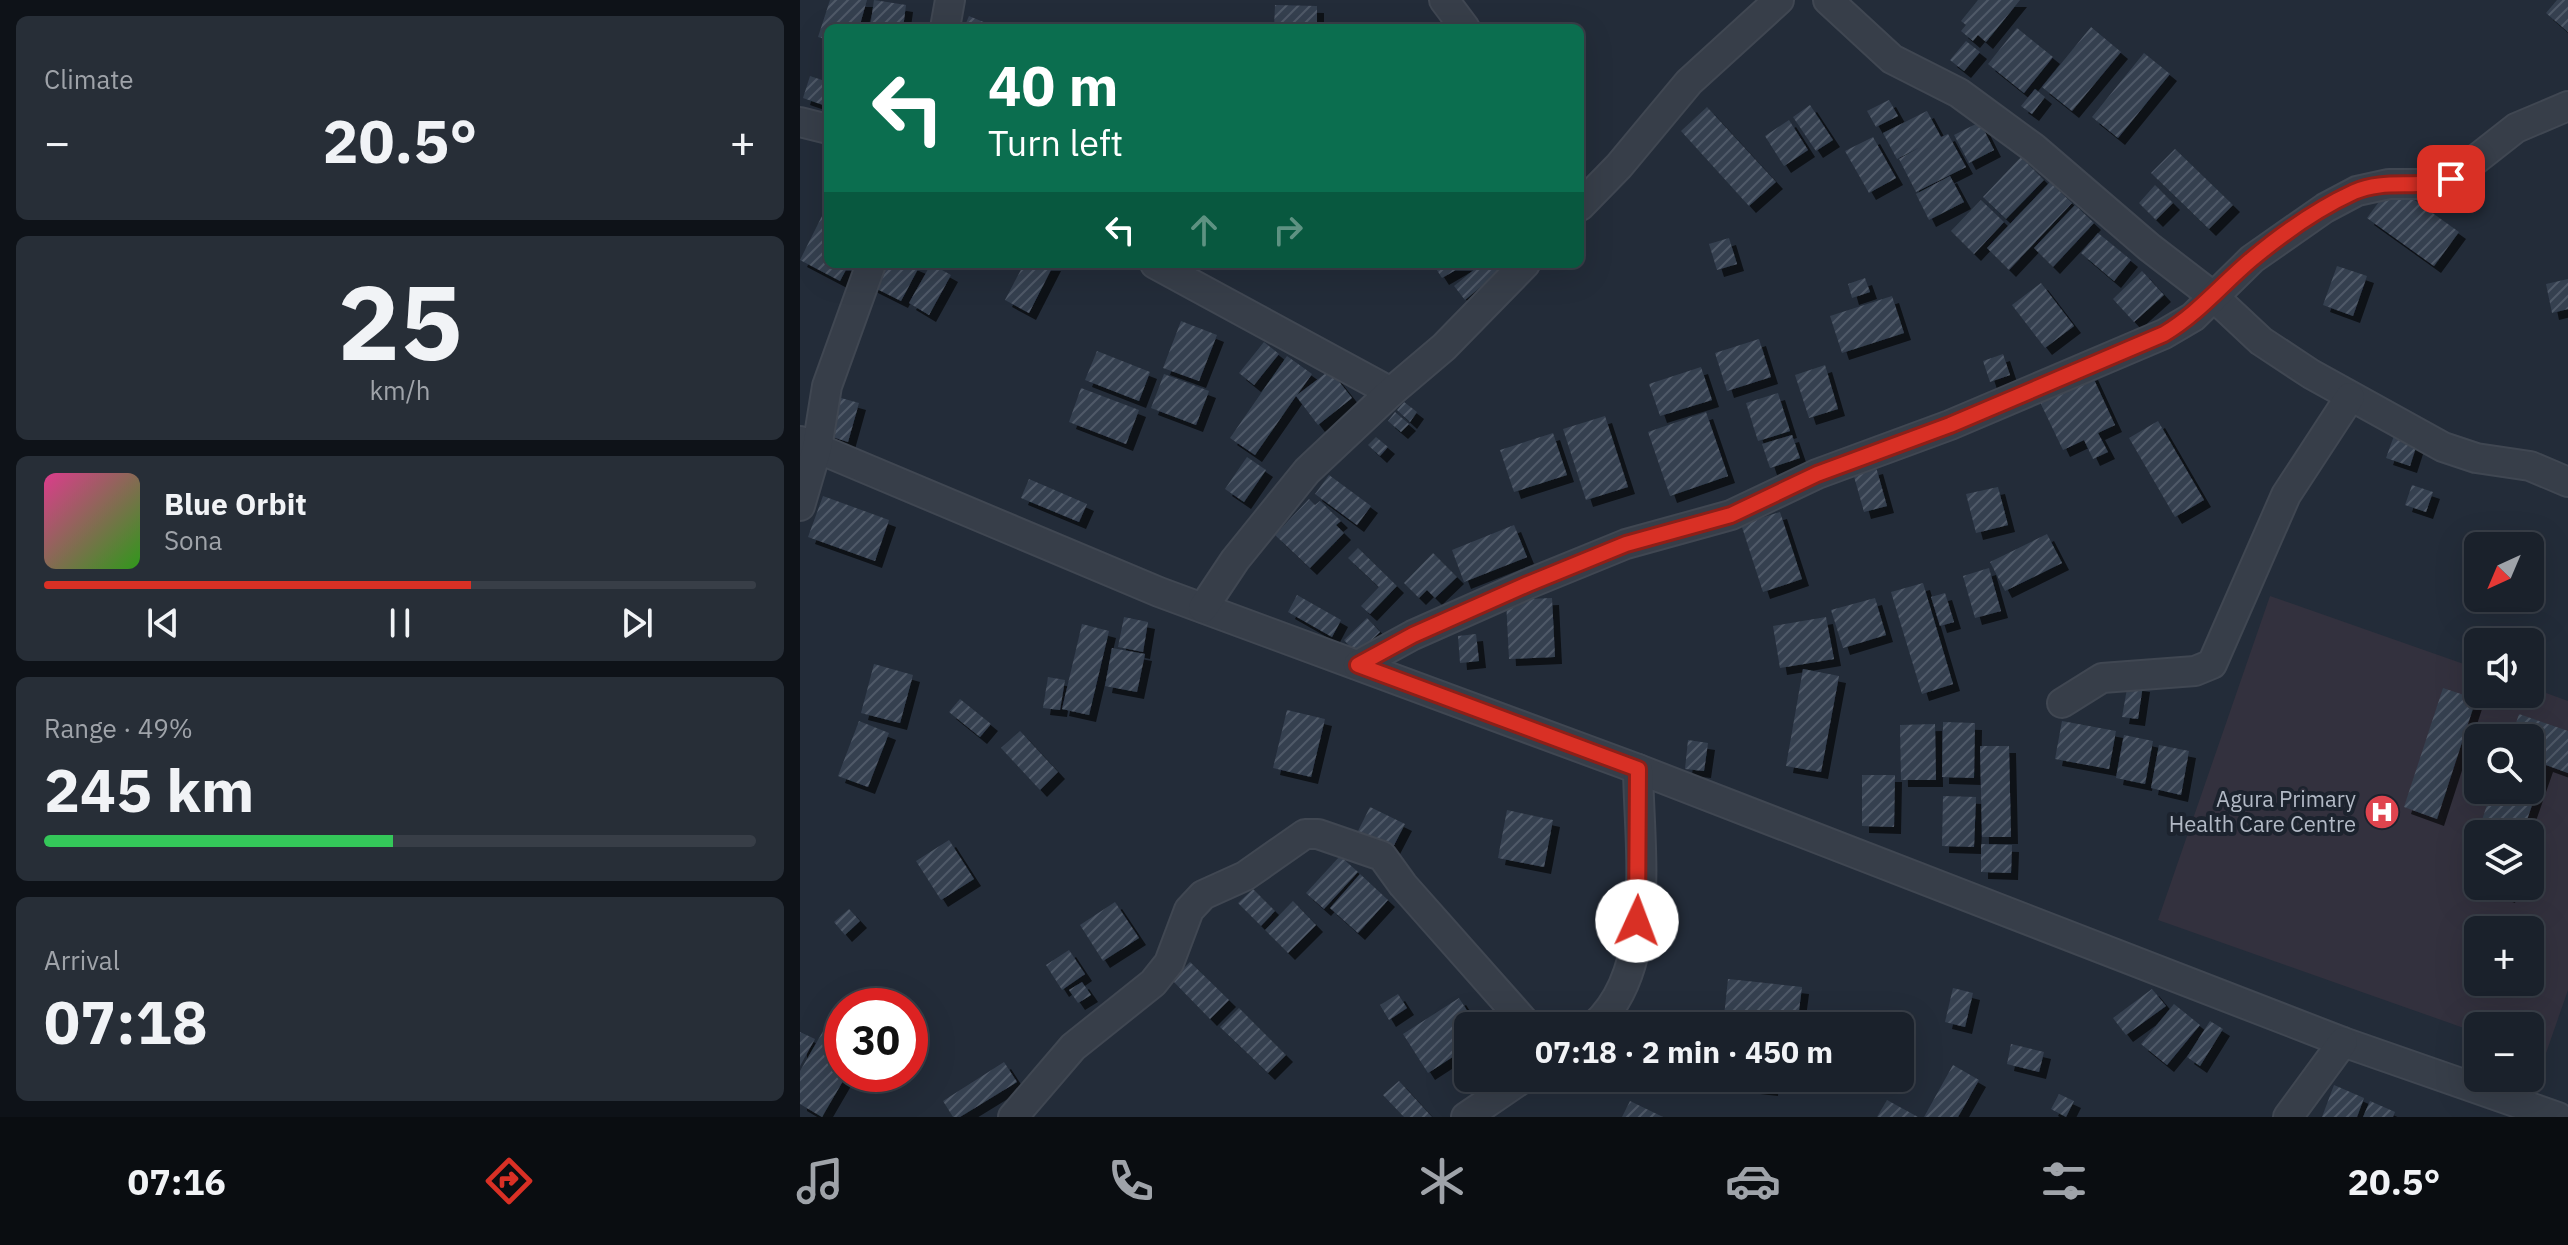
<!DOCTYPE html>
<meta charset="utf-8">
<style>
:root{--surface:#1a212b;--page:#272e37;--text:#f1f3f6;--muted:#9fa3a9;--line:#383e47;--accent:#d93025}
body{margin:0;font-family:"IBM Plex Sans",sans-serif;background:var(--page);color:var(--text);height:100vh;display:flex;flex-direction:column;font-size:30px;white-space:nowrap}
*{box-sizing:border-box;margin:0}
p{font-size:26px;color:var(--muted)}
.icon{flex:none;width:44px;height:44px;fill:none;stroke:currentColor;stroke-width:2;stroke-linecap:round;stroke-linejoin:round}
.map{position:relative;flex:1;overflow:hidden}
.side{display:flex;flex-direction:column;gap:16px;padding:16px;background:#0e1218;width:800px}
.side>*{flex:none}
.banner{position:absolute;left:24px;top:24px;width:760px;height:244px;border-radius:12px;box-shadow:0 8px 32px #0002,0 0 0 2px var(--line);background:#0b6e4f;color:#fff;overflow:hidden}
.needle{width:52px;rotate:224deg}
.fabs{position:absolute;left:1664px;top:532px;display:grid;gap:16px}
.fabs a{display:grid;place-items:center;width:80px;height:80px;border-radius:12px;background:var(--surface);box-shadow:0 8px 32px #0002,0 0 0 2px var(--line);font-size:40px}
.speed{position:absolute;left:24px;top:988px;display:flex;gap:16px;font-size:40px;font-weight:700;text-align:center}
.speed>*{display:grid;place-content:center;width:104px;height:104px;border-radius:50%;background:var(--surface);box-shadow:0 8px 32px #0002,0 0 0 2px var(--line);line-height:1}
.speed .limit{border:12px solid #d22;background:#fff;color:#111}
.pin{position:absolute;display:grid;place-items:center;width:68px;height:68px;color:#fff;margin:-34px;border-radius:16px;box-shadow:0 4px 12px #0006}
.me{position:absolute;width:88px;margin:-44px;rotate:2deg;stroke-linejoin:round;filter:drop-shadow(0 0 6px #0008)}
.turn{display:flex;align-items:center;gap:28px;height:168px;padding:0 32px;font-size:36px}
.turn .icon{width:104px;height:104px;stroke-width:2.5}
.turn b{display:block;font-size:56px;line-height:68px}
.lanes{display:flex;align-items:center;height:76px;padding:0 32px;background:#0003;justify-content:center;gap:40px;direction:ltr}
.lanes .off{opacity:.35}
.big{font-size:60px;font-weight:700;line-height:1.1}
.side .card{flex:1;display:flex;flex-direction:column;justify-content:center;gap:12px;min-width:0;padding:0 28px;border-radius:12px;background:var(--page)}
.side .dial{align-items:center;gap:0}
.dial b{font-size:104px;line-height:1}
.song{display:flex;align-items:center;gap:24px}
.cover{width:96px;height:96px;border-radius:12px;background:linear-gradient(135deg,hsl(330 70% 55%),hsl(110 70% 35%))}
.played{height:8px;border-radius:4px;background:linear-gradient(90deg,var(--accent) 60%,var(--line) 60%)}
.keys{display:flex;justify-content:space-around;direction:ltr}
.heat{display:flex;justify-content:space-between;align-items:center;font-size:44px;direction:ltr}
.charge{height:12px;border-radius:6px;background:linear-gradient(90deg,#34c759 49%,var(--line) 0)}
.trip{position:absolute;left:654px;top:1012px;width:460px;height:80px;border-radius:12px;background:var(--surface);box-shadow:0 8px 32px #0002,0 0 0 2px var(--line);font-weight:700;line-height:80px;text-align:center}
.menu{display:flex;height:128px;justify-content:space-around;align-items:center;background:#0a0d11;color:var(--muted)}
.menu .icon{width:56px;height:56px}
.menu .selected{color:var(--accent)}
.menu b{font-size:36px;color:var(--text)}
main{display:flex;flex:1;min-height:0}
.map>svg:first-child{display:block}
</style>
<main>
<section class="side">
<div class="card"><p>Climate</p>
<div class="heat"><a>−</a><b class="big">20.5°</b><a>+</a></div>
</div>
<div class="card dial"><b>25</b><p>km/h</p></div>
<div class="card">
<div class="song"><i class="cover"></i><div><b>Blue Orbit</b><p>Sona</p></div></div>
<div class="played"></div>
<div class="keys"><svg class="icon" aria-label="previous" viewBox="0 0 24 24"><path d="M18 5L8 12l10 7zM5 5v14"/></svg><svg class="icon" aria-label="pause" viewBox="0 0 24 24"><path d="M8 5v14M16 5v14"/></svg><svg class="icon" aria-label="next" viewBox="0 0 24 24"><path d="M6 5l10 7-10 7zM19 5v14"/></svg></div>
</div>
<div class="card"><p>Range · 49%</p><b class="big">245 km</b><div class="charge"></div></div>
<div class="card"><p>Arrival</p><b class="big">07:18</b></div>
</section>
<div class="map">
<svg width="1768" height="1117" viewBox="0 0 1768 1117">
<defs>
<pattern id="building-hatch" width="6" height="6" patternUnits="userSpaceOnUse" patternTransform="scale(2)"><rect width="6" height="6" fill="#354050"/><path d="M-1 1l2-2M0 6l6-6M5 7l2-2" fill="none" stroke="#505a68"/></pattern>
<filter id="shadow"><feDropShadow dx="7" dy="7" stdDeviation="0" flood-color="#0009"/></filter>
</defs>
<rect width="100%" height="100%" fill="#232c39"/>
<!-- medical -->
<path fill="#33313e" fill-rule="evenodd" d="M 1470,596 L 1678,669 L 1678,694 L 1730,694 L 1730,687 L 1768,701 L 1768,990 L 1745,1056 L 1730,1051 L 1730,1026 L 1678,1026 L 1678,1033 L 1358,920 ZM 1678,738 L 1730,738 L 1730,790 L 1678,790 ZM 1678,834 L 1730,834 L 1730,886 L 1678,886 ZM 1678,930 L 1730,930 L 1730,982 L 1678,982 Z"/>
<!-- building -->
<g fill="url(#building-hatch)" filter="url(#shadow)">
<polygon points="30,0 67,0 59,28 28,28 28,40 18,37"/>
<polygon points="74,0 106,5 103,28 70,28"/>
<polygon points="1178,0 1220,0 1186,42 1178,35 1173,41 1161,31 1166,25 1161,21"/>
<polygon points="1757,0 1768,0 1768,32 1746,13"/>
<polygon points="475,5 517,6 517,28 474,28"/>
<polygon points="169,16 198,28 164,28"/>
<polygon points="1291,27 1321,52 1272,111 1242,87"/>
<polygon points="1217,28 1253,57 1224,93 1188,64"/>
<polygon points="1166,41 1180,52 1164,71 1150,60"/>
<polygon points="1344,53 1370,74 1318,138 1292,117"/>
<polygon points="10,76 28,82 26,106 3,98"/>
<polygon points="1235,89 1245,97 1232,114 1221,106"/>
<polygon points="1089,100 1098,116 1076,127 1067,111"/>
<polygon points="1010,105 1033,140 1016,151 993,117"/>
<polygon points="907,107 976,182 949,206 881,131"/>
<polygon points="1127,111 1141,137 1148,134 1166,167 1116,192 1099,159 1120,147 1097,159 1083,133"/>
<polygon points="989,120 1008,150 984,166 965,136"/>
<polygon points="1180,122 1194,150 1169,163 1154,135"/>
<polygon points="1073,137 1096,178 1069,193 1045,151"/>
<polygon points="1375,149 1433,205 1409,229 1351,173"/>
<polygon points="1221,157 1244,180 1206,219 1183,197"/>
<polygon points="1150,176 1164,202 1129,220 1116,194"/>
<polygon points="1250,182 1272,203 1209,270 1187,248"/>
<polygon points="1592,184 1659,232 1634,266 1567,218"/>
<polygon points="1355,185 1373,203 1356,220 1339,203"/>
<polygon points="1181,200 1204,222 1174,254 1151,231"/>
<polygon points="28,204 28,264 49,264 40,281 0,260"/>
<polygon points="1275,205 1294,223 1253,267 1234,248"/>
<polygon points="1298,233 1331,260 1314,281 1281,253"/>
<polygon points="929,238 937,264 917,270 909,244"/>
<polygon points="78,264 112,264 119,267 101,301 67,284"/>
<polygon points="131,264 151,275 129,315 109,303"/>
<polygon points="224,264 254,264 229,313 205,300"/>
<polygon points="633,264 666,264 642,278"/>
<polygon points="681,264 698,264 702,269 665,300 654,286"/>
<polygon points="1537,266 1567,276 1553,316 1523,305"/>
<polygon points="1342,271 1364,295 1334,322 1313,299"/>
<polygon points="1065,278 1070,292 1052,298 1048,284"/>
<polygon points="1768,279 1768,309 1752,313 1746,284"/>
<polygon points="1241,283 1274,326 1245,348 1212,305"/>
<polygon points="1092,296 1104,333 1042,353 1030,316"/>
<polygon points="381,321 417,335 399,381 363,368"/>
<polygon points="959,339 971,377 927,391 915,353"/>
<polygon points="464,342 479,354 454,385 439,373"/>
<polygon points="297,351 350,372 339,401 285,380"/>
<polygon points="1203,354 1210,375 1190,382 1183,361"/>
<polygon points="487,356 512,374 497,395 530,370 552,398 518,425 496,396 455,455 430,438"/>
<polygon points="1025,365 1038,409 1009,418 995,375"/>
<polygon points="901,367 912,400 860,416 849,384"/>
<polygon points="1291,373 1315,425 1298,433 1308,452 1293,459 1284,440 1263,450 1238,398"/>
<polygon points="364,374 409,391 396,425 351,408"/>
<polygon points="281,388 339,410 326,444 269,422"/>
<polygon points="978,393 990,431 958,441 946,403"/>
<polygon points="34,396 59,403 48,442 23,434"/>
<polygon points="604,402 617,412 610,422 597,410"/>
<polygon points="595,412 609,424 601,432 588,421"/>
<polygon points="906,412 928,476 870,496 848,432"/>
<polygon points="805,416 828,487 786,500 763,429"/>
<polygon points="1358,421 1404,500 1375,517 1329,438"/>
<polygon points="753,433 767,475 714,492 700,450"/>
<polygon points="1595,433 1618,441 1610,466 1586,458"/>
<polygon points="992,435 1000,458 970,468 962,444"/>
<polygon points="576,437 588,447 580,456 568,445"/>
<polygon points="447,457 466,470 444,502 425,489"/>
<polygon points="1076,467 1087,506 1064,512 1053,473"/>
<polygon points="529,475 571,506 557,525 515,494"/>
<polygon points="229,479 287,504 279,522 221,498"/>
<polygon points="1612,485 1633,492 1626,512 1605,505"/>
<polygon points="1198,487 1208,525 1176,533 1166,494"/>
<polygon points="23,496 89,520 75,561 8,537"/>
<polygon points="509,499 515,505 520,501 541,521 536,525 544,533 510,568 475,535"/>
<polygon points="980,512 1002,579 963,592 941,524"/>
<polygon points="714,525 727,557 664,582 652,550"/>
<polygon points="1247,534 1262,563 1205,591 1190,562"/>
<polygon points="558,548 597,586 570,614 561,606 579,587 548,558"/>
<polygon points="633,553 657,577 635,598 627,590 619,598 604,583"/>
<polygon points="1189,568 1201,611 1175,618 1163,576"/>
<polygon points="1123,583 1153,684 1122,694 1091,592"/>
<polygon points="1145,593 1154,622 1140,626 1131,597"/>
<polygon points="497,595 541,620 532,637 488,612"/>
<polygon points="752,598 755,657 709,659 706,600"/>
<polygon points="1075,598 1086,635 1043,648 1031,610"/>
<polygon points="324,617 348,622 343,652 318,647"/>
<polygon points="1026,617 1034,659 980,668 973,626"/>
<polygon points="567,618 580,632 557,654 544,640"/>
<polygon points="282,624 309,631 289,715 262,709"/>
<polygon points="676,634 679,661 660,663 658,636"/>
<polygon points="312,648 345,654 337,692 305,686"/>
<polygon points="74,664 113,675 100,723 61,713"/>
<polygon points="1003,669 1039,676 1021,772 986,766"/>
<polygon points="248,677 265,680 260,710 243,708"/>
<polygon points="1328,683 1343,685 1338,719 1322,717"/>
<polygon points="1643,688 1676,699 1637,819 1604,807"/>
<polygon points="160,699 191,724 180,737 149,712"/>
<polygon points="487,710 525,719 511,777 473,768"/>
<polygon points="1719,714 1768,731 1768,773 1746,765 1722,834 1692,834 1679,829 1692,790 1730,790 1730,738 1711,738"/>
<polygon points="59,721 89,733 68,787 38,776"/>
<polygon points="1262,721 1316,731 1309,769 1255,759"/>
<polygon points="1143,722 1175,723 1174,778 1142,777"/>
<polygon points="1135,724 1136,780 1101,780 1100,725"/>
<polygon points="220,731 258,772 240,790 201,748"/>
<polygon points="1324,735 1353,741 1345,784 1316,778"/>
<polygon points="888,740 908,743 904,771 885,769"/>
<polygon points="1359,745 1389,751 1381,795 1351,788"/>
<polygon points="1180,746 1209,746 1211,837 1182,837"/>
<polygon points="1062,775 1095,775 1094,827 1062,826"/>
<polygon points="1143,796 1176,797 1174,847 1142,846"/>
<polygon points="570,807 605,824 592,849 557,833"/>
<polygon points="707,810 753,820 744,867 698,858"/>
<polygon points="149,840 174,879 141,900 116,861"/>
<polygon points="1181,844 1212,845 1211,873 1181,872"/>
<polygon points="540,856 558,872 524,909 506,893"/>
<polygon points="560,874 588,900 558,933 530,908"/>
<polygon points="1679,886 1711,886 1708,896"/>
<polygon points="453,889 475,911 461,926 438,903"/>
<polygon points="493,901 516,925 488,953 465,930"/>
<polygon points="315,902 339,938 303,961 280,925"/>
<polygon points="49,909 60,921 45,935 34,922"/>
<polygon points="269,950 285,974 262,990 246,965"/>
<polygon points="390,962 429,1000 410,1019 372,980"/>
<polygon points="928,979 1002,987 997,1026 923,1026"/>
<polygon points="282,982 291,995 278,1003 269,990"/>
<polygon points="1153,988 1173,993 1165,1027 1145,1022"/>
<polygon points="1352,989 1366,1006 1326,1035 1313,1018"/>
<polygon points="598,994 607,1008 589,1020 580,1005"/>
<polygon points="659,998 677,1026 668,1026 668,1047 628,1073 603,1034"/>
<polygon points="1374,1004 1400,1025 1367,1065 1341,1044"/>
<polygon points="439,1008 486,1055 468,1073 420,1027"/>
<polygon points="29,1021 42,1028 42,1074 47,1074 22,1117 0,1104 0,1071"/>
<polygon points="1410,1021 1423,1029 1400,1066 1387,1057"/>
<polygon points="0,1032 15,1039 0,1066"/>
<polygon points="1211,1044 1244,1052 1239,1072 1207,1064"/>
<polygon points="204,1062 217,1082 160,1117 153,1117 143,1101"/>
<polygon points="1153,1065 1179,1080 1158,1117 1124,1117"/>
<polygon points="917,1078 972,1078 971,1089 917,1083"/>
<polygon points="599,1081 632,1117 604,1117 583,1095"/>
<polygon points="1534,1085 1564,1098 1557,1117 1522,1117"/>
<polygon points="1259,1094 1274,1101 1266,1117 1251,1109"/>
<polygon points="1087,1100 1118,1117 1077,1117"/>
<polygon points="830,1101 863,1117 822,1117"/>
<polygon points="1570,1101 1595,1112 1593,1117 1563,1117"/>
</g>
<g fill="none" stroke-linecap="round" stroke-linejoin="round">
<defs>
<g id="street">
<polyline points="644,0 665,28"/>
<polyline points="1028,0 1092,59 1159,93 1234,148 1349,247 1414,297 1461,341 1511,374 1643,447 1676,458 1730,466 1768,482"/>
<polyline points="145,28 150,0"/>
<polyline points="0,122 28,129"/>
<polyline points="780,206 819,166 889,82 979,0"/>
<polyline points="355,264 591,392"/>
<polyline points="0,441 359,592 838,769 1543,1042 1758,1117"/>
<polyline points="0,506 17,448 27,386 71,264"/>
<polyline points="403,608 435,560 507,471 591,392 644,347 725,264"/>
<polyline points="558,665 613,635 728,584 826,544 931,515 1017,474 1150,425 1364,334 1393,317 1452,259 1525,208 1557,191 1589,184 1635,184 1651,179 1716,128 1768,106"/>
<polyline points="1262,703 1302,678 1395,671 1412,664 1486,495 1550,397"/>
<path d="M 794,1026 C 858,970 839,847 838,769"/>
<polyline points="213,1117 273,1047 353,983 369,963 389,910 403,895 445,876 505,834 518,834 582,856 603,885 728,1026"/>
<polyline points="666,1117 723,1078"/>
<polyline points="1488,1117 1543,1042"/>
</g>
</defs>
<!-- street casing -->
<use href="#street" stroke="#404752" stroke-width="32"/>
<!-- street -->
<use href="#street" stroke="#373e49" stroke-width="28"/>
</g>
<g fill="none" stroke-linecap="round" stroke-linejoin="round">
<defs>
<path id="route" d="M 837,921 L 838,769 L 558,665 L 613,635 L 728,584 L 826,544 L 931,515 L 1017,474 L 1150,425 L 1364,334 C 1399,313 1421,285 1452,259 C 1482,234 1519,208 1554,192 C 1585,178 1619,190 1651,179"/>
</defs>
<!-- route casing -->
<use href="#route" stroke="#8d1f18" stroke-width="20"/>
<!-- route -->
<use href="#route" stroke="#d93025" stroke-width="14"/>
</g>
<!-- icons -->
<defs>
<symbol id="hospital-disc" viewBox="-11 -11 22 22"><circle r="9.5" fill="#e0444e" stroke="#1c232e"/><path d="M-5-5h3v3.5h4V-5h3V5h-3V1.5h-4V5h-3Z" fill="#fff"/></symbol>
</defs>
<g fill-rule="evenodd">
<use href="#hospital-disc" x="1562" y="792" width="40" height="40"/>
</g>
<g text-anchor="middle" stroke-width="8" stroke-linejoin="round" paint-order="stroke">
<!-- poi labels -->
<g font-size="22" fill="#b2b9c5" stroke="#1c232e" text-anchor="end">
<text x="1556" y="807">Agura Primary<tspan x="1556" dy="25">Health Care Centre</tspan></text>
</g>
</g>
</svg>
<div class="fabs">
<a><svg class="needle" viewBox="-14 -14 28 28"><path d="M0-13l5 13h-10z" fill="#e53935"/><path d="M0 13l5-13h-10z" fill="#9fa3a9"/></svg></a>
<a><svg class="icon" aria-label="sound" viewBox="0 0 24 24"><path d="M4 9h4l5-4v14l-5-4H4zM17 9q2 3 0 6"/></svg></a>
<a><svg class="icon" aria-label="search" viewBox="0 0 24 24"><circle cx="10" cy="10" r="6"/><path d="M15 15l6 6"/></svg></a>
<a><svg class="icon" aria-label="layers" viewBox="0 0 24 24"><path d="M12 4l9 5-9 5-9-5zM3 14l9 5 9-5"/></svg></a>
<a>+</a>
<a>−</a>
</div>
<div class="speed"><div class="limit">30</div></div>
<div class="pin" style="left:1651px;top:179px;background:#d93025"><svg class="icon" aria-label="arrive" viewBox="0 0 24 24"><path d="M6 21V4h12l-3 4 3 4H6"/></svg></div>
<svg class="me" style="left:837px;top:921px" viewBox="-20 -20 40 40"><circle r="19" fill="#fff"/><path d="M0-13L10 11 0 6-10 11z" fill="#d93025"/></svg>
<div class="trip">07:18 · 2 min · 450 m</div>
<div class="banner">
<div class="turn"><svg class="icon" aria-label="left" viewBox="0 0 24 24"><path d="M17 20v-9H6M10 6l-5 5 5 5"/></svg><div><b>40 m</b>Turn left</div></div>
<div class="lanes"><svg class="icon" aria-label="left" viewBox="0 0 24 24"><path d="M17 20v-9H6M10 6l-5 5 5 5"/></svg><svg class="icon off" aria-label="ahead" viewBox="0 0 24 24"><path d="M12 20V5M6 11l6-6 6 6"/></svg><svg class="icon off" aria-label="right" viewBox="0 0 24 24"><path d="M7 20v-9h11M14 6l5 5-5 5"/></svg></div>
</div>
</div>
</main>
<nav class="menu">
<b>07:16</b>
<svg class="icon selected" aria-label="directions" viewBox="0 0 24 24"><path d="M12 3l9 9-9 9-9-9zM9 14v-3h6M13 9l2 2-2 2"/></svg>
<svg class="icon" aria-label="music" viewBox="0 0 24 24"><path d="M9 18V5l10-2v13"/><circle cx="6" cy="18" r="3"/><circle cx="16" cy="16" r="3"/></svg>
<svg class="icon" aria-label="phone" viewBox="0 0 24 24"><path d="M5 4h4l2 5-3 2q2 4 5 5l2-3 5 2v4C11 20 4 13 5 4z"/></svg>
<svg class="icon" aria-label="climate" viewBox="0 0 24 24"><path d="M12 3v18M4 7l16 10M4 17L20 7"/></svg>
<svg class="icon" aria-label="car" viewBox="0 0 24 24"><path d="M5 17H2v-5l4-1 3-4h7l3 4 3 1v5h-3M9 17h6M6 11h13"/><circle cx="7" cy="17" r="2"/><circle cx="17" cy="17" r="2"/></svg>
<svg class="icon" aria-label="filters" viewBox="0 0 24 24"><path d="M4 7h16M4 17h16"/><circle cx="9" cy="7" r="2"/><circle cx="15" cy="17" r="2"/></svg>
<b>20.5°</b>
</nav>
